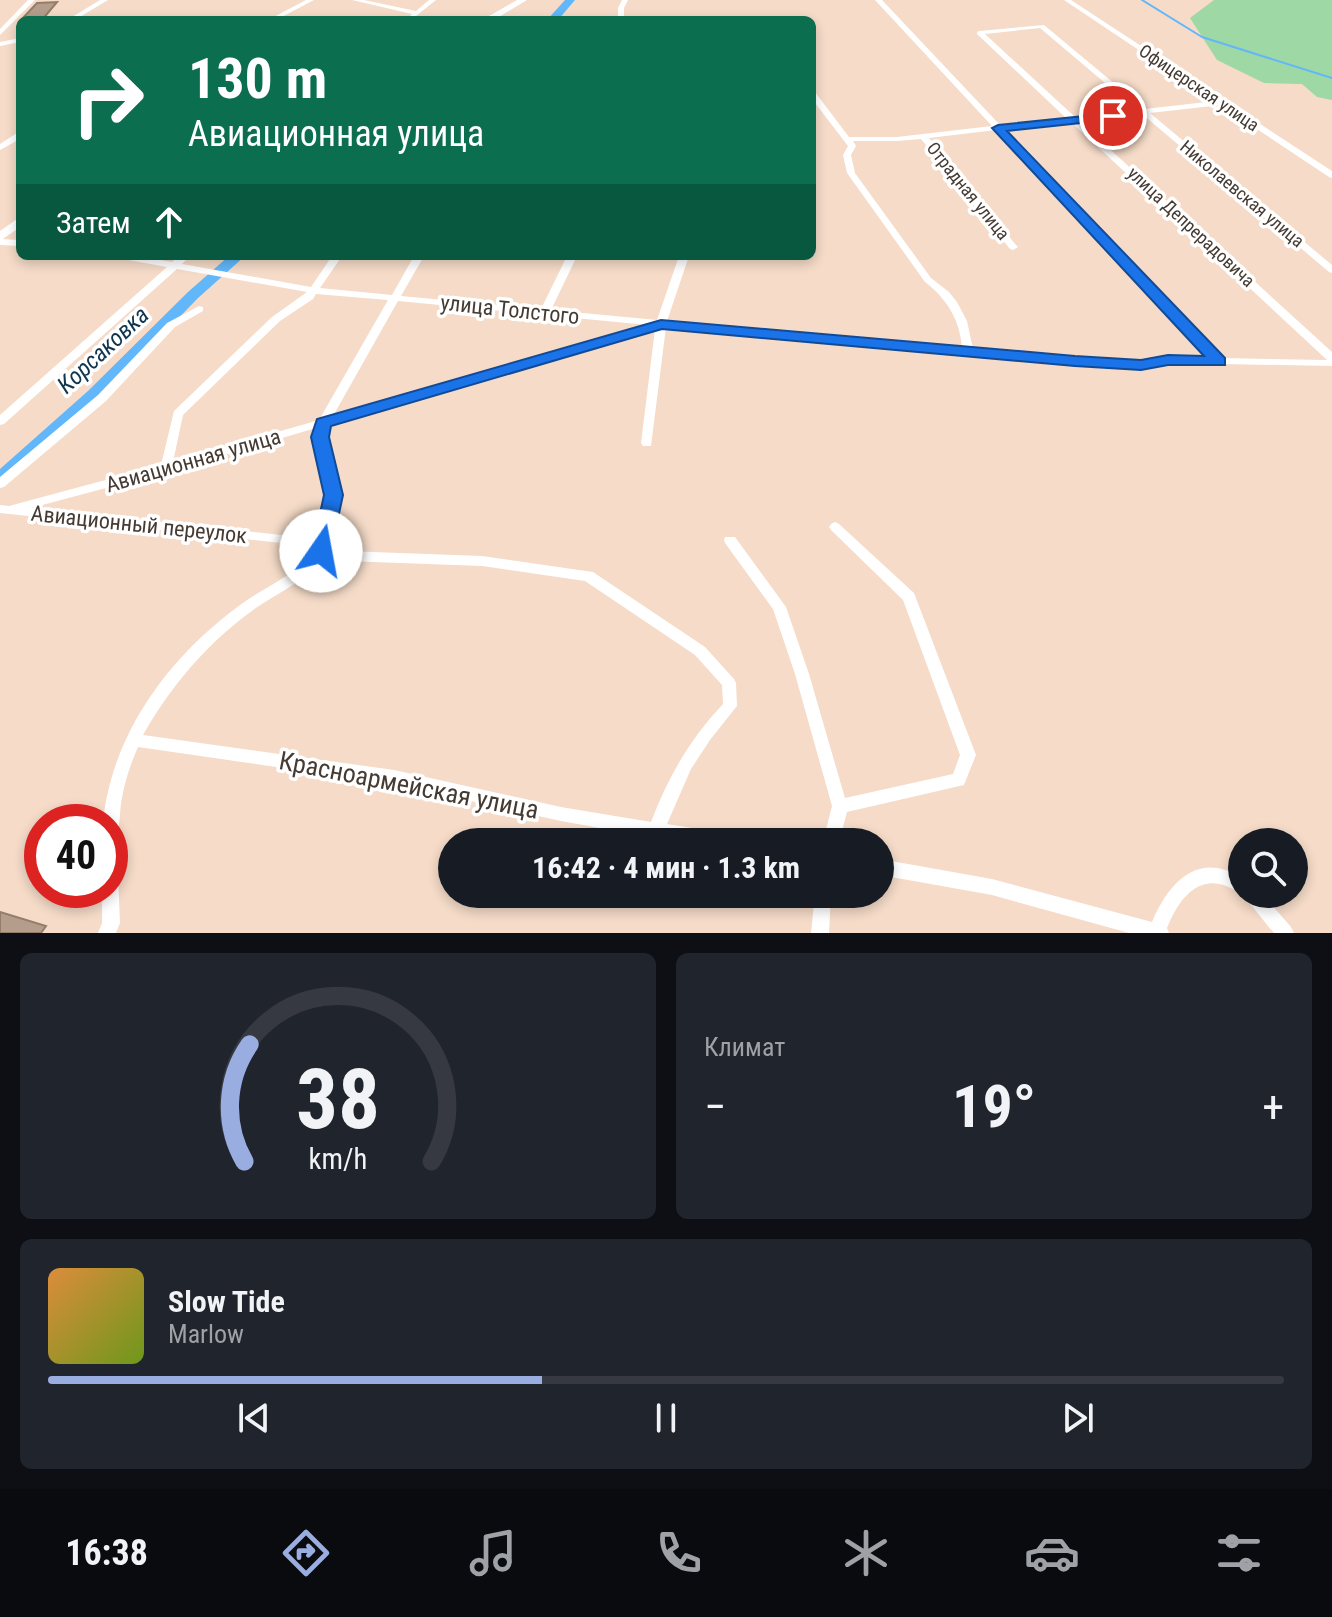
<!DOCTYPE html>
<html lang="ru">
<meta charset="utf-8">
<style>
:root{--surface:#171b24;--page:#20242c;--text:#f1f3f6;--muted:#9ea1a6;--line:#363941;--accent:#9aade1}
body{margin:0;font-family:"Roboto Condensed",sans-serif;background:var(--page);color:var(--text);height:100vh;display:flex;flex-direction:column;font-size:30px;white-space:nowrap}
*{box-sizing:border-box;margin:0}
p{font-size:26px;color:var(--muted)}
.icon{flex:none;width:44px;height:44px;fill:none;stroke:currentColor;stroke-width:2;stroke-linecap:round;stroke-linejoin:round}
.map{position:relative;height:933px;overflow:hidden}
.panel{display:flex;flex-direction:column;gap:20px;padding:20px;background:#0d0f14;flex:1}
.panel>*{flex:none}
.banner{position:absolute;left:16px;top:16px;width:800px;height:244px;border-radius:12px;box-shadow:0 4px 12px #0003;background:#0b6e4f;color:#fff;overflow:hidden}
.tools{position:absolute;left:1228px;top:828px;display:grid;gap:16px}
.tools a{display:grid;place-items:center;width:80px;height:80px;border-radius:50%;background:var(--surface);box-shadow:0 4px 12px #0003;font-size:40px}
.speed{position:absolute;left:24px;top:804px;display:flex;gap:16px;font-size:40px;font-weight:700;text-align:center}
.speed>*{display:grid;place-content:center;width:104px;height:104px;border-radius:50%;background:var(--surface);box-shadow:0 4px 12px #0003;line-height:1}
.speed .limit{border:12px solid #d22;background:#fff;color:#111}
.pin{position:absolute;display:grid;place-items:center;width:68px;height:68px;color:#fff;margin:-34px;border:4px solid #fff;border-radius:50%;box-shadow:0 2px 8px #0007}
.me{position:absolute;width:88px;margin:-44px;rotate:12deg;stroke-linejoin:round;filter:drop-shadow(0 0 6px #0008)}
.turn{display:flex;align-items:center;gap:28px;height:168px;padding:0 40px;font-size:36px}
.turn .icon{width:104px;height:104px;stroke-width:2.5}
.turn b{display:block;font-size:56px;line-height:68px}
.then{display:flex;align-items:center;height:76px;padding:0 40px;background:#0003;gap:16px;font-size:30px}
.big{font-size:60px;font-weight:700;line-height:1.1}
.panel .card{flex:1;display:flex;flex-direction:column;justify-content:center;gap:12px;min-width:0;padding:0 28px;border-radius:12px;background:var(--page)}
.panel .dial{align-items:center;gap:0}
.dial svg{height:208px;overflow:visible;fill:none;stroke:var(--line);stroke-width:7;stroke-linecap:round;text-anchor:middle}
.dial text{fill:var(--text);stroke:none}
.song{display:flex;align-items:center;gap:24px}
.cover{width:96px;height:96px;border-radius:12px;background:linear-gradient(135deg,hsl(30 70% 55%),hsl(80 70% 35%))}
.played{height:8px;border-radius:4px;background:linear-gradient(90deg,var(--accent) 40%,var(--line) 40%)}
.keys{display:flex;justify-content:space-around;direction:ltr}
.heat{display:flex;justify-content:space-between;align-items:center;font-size:44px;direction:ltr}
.panel .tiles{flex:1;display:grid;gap:20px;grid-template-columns:1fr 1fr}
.card:last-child{grid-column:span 2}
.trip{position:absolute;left:438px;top:828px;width:456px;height:80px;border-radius:40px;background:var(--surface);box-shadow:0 4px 12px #0003;font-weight:700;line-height:80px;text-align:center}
.menu{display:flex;height:128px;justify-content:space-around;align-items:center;background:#090b0e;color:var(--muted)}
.menu .icon{width:56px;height:56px}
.menu .on{color:var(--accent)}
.menu b{font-size:36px;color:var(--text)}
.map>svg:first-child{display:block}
</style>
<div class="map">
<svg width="1332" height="933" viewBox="0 0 1332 933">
<rect width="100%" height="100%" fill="#f5dbc8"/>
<!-- green -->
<polygon fill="#9ed8a5" points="1214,0 1332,0 1332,100 1317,97 1302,84 1264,83 1217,60 1190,18"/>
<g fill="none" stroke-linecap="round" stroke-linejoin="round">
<!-- stream -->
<polyline stroke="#61b7f9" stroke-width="2" points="1142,0 1202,37 1332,78"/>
<!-- river -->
<g fill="#61b7f9" fill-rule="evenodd">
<polygon points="565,0 575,0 558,20 547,20"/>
<polygon points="229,256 245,256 198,298 100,399 6,483 0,485 0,469 88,391 188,292"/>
</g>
</g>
<!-- building -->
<g fill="#b59d8b" stroke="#947d6b" stroke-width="2">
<polygon points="57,2 42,20 21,20 37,3"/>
<polygon points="0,912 46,926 41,933 0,933"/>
</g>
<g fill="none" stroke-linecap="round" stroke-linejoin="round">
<!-- minor -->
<g fill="#fff" fill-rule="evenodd">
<polygon points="28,0 35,0 0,35 0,29"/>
<polygon points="100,0 108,0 75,20 67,20"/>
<polygon points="306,0 314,0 276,20 268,20"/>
<polygon points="352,0 364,0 416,11 429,0 436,0 411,20 408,18 412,14"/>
<polygon points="622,0 628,0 624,8 624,20 618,20 618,8"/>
<path d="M 875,0 L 882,0 L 1000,125 L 1066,118 L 977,34 L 977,32 L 979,31 L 1044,25 L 1145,109 L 1215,101 L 1064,0 L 1071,0 L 1332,171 L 1332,178 L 1329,177 L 1221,105 L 1150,113 L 1332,265 L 1332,273 L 1329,272 L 1142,114 L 1079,121 L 1332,352 L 1332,366 L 1168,363 L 1141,368 L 968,355 L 666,327 L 651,446 L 643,446 L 641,443 L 655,329 L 329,425 C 326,445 334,463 338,483 C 342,505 336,527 329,548 L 345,551 L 482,556 L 593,572 L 705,647 L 734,679 L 736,683 L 737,706 L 710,740 L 691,769 L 667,824 L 729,834 L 735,837 L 737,842 L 684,842 L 656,838 L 561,821 L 394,784 L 138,747 C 131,763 125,780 122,798 C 119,811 121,825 116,837 L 110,840 L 110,822 L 103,822 C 112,733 169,657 240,605 C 264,587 295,576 314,551 L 310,546 L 0,513 L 0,505 L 9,506 L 161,465 L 174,411 L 272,317 L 307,292 L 177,269 L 4,424 L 0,425 L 0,415 L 167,267 L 123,259 L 118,256 L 139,256 L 172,262 L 179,256 L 190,256 L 182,264 L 311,287 L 332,256 L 342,256 L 320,288 L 392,295 L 414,256 L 424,256 L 401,296 L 541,309 L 567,256 L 577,256 L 551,310 L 657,320 L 679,256 L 689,256 L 667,321 L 962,348 C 960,320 947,299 925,282 L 847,173 L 843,155 L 848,146 L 812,99 L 812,92 L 815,92 L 849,137 L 897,137 L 992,126 ZM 1040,28 L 1137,110 L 1075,117 L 985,34 ZM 1071,122 L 1327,360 L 1221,358 L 1004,129 ZM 996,130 L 1209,357 L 1168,357 L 1141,362 L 973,349 L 967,321 L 957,302 L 949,292 L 931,278 L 855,173 L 851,155 L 856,146 L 853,141 L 897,141 L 921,139 L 1010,249 L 1013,250 L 1018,247 L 1016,245 L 929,138 ZM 316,294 L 388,300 L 319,420 L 173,462 L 183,415 L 280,321 L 313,299 ZM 398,301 L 647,325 L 333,416 ZM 316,428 C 315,449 323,467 326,487 C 329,504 324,522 319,539 L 31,508 L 166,472 ZM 325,557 L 345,561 L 482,566 L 585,581 L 695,655 L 722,685 L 723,704 C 690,739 668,777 651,822 L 561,807 L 394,770 L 143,735 C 171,686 205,646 249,613 C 274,594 306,582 325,557 Z"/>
<polygon points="20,38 20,42 0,46 0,42"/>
<polygon points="17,133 20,133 20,139 0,150 0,144"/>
<polygon points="0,239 20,240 20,246 0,245"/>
<polygon points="199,306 203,307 203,311 175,327 106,401 4,487 0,488 0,477 98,395 167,323"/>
<polygon points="835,522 839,524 914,593 976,755 964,785 847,812 839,842 823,842 832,806 795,674 773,609 725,543 724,540 725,537 735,537 786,607 809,674 845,798 953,774 960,755 903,600 831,530 829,527 831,524"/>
<path d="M 880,859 L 992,879 L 1152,922 C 1169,882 1198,850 1242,878 L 1242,894 L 1262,894 L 1291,927 L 1294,933 L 1274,933 C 1266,924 1248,900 1242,895 C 1205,867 1181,893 1167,928 L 1169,933 L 1129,933 L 992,895 L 880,875 Z"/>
<polygon points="110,866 116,868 118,874 120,923 116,933 98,933 102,923 102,890 110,890"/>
<polygon points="815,894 831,894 829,933 811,933"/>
</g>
<!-- major -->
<g fill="#fff" fill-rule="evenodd">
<polygon points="517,0 527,0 494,20 482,20"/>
<polygon points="20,217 20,227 0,241 0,231"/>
</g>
</g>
<!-- route -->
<polygon fill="#1a73e8" stroke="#114b97" stroke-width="2" points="1113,113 1119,116 1118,119 1007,131 1225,358 1225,365 1168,365 1141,370 1075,366 662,329 331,426 329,437 343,495 331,551 321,558 312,551 324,495 311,437 317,419 661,320 1075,356 1141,360 1168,355 1204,356 992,128 998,125"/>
<g text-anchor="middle" stroke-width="7" stroke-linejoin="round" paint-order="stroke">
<!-- far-street labels -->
<g font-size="18" fill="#453b33" stroke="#fff">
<text transform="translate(1199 88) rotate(34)" y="6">Офицерская улица</text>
<text transform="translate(968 191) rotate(51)" y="6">Отрадная улица</text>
<text transform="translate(1242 194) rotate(40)" y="6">Николаевская улица</text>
<text transform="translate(1191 227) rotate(43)" y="6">улица Депрерадовича</text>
</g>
<!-- street labels -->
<g font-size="22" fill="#453b33" stroke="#fff">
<text transform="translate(510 309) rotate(6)" y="8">улица Толстого</text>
<text transform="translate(193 460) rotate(-16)" y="8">Авиационная улица</text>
<text transform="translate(139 524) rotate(6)" y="8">Авиационный переулок</text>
</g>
<!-- water labels -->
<g font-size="24" font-style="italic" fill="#10354f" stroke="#fff">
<text transform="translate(103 350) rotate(-43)" y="8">Корсаковка</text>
</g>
<!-- near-street labels -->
<g font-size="26" fill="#453b33" stroke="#fff">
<text transform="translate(409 785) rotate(11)" y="9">Красноармейская улица</text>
</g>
</g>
</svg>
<div class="tools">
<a><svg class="icon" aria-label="search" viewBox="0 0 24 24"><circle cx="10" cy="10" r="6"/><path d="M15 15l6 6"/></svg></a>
</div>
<div class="speed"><div class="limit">40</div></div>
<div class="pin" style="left:1113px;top:116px;background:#d93025"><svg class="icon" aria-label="arrive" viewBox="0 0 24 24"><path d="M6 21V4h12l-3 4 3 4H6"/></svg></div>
<svg class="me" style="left:321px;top:551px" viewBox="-20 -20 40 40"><circle r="19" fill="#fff"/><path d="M0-13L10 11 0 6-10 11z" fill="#1a73e8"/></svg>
<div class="trip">16:42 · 4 мин · 1.3 km</div>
<div class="banner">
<div class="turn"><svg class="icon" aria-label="right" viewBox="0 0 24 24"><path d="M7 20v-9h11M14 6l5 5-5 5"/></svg><div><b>130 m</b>Авиационная улица</div></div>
<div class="then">Затем<svg class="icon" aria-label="ahead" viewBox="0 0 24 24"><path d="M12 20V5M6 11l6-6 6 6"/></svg></div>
</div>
</div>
<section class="panel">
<div class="tiles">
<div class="card dial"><svg viewBox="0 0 100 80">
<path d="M14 69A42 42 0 1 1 86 69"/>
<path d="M14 69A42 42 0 0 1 16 24" stroke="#9aade1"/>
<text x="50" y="56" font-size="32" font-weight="700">38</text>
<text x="50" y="72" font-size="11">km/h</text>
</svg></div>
<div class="card"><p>Климат</p>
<div class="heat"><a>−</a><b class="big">19°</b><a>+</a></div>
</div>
<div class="card">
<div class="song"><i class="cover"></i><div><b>Slow Tide</b><p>Marlow</p></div></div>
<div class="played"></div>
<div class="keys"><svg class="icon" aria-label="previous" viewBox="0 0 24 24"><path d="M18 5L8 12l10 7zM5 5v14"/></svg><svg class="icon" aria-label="pause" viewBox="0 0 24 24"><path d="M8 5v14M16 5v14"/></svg><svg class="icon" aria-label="next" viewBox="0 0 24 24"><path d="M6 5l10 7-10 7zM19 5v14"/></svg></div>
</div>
</div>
</section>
<nav class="menu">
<b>16:38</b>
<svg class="icon on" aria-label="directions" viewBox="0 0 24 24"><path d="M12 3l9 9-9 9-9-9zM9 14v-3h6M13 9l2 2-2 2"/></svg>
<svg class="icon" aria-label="music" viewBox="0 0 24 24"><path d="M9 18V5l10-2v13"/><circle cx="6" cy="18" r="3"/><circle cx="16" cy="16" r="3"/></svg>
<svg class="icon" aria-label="phone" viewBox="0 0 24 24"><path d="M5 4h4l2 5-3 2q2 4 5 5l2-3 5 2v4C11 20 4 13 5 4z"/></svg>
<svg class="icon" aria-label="climate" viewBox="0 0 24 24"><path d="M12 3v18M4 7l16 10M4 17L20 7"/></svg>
<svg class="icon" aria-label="car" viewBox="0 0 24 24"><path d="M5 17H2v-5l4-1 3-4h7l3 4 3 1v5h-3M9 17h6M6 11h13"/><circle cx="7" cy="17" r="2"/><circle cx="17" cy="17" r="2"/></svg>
<svg class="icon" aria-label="filters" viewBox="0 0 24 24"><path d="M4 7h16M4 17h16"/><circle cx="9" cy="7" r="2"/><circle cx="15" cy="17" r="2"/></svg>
</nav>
